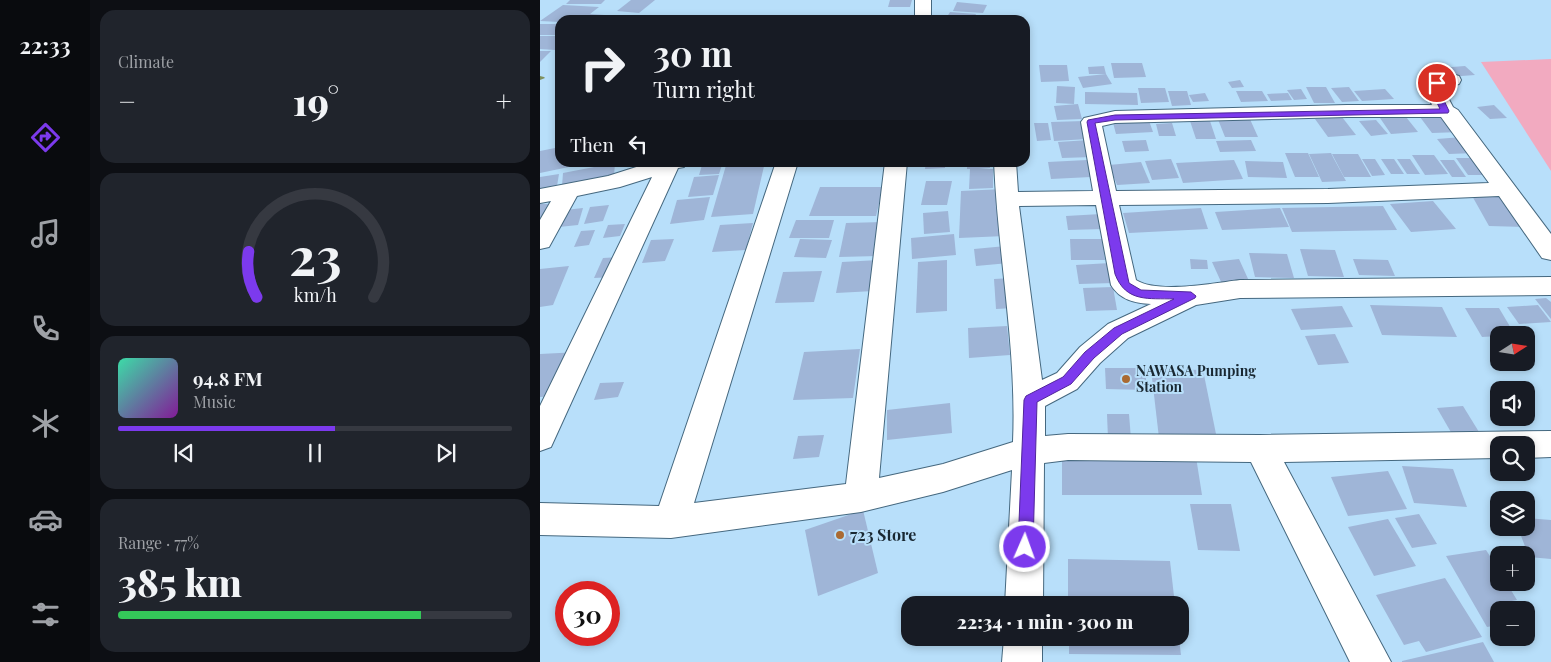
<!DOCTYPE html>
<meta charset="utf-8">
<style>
:root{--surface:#171b24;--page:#20242c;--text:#f1f3f6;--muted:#9ea1a6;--line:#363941;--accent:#7c3aed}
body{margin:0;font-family:"Playfair Display",serif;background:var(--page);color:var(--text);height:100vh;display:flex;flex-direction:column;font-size:19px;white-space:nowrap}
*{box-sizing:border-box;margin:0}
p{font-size:16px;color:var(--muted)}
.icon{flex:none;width:28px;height:28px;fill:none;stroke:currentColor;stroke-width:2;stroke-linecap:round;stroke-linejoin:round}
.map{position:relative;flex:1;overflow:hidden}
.sheet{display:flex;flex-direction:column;gap:10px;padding:10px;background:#0d0f14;width:450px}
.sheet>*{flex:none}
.top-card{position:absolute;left:15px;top:15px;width:475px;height:152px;border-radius:15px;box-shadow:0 2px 8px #0003;background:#171b24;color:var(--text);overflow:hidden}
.needle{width:32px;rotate:78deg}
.fabs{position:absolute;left:950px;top:326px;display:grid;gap:10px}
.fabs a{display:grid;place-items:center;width:45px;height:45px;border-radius:10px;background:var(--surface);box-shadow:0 2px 8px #0003;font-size:25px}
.speed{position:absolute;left:15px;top:581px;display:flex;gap:10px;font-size:25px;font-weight:700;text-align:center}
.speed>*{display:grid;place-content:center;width:65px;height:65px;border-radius:50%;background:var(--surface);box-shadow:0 2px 8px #0003;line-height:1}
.speed .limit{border:8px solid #d22;background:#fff;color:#111}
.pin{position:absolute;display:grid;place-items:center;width:42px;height:42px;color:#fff;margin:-21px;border:2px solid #fff;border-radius:50%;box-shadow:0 1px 5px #0007}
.me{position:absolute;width:55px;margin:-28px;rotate:2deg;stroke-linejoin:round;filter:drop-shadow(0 0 4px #0008)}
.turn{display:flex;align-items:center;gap:18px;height:105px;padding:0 15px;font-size:22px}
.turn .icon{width:65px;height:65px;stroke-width:2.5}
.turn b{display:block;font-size:35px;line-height:42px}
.then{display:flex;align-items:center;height:48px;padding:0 15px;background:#0003;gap:10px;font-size:19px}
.big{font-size:38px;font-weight:800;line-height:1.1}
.sheet .card{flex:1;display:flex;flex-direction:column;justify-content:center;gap:8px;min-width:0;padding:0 18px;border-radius:15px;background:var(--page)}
.sheet .dial{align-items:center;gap:0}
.dial svg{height:130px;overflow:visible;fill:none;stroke:var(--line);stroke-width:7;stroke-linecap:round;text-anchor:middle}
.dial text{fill:var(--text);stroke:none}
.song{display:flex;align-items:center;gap:15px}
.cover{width:60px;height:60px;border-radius:8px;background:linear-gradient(135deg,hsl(160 70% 55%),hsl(290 70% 35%))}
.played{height:5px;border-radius:2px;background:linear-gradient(90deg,var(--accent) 55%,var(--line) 55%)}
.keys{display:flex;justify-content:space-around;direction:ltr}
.heat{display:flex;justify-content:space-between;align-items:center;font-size:28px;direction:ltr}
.charge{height:8px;border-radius:4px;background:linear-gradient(90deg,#34c759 77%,var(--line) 0)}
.trip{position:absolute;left:361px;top:596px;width:288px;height:50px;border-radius:15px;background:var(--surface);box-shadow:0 2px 8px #0003;font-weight:800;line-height:50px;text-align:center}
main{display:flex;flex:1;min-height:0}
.menu{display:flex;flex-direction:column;width:90px;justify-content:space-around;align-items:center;background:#090b0e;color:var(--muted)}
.menu .icon{width:35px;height:35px}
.menu .selected{color:var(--accent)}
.menu b{font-size:22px;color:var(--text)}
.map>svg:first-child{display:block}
</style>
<main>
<nav class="menu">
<b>22:33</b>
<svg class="icon selected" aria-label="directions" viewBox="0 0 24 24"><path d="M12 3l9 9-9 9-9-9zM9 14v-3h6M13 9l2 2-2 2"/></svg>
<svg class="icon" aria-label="music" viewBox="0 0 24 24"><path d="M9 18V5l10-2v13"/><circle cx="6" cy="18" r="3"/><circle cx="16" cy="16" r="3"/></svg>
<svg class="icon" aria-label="phone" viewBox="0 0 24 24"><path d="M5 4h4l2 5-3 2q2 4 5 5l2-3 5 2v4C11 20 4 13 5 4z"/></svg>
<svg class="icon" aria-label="climate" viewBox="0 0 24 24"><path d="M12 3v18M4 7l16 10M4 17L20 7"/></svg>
<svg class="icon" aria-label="car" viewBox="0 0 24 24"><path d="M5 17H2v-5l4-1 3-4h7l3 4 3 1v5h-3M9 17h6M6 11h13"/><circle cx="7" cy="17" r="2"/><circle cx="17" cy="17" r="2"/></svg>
<svg class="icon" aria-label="filters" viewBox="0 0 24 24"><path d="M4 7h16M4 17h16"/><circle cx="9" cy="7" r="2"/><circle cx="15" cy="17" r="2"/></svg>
</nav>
<section class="sheet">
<div class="card"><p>Climate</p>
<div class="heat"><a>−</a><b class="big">19°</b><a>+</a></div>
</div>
<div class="card dial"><svg viewBox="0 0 100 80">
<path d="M14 69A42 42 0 1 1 86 69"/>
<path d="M14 69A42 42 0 0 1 9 41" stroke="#7c3aed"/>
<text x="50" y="56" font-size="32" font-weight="700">23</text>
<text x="50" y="72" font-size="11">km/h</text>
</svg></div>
<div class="card">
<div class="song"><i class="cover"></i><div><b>94.8 FM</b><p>Music</p></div></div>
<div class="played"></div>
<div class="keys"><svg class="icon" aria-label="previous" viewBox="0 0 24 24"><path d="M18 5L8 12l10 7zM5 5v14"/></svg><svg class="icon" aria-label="pause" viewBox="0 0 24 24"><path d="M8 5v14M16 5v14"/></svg><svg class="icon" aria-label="next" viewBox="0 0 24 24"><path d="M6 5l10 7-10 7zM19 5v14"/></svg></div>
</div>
<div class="card"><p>Range · 77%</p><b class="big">385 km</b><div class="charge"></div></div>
</section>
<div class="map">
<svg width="1011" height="662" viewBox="0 0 1011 662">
<rect width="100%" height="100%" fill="#b8dffa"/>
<!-- green -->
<polygon fill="#f2aac0" points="1011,59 1011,171 941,62"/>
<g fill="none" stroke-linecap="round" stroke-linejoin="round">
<!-- stream -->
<polygon fill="#7f905e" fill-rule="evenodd" points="0,76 4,77 5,78 0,80"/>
</g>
<!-- building -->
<g fill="#9fb5d7">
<polygon points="30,0 65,0 61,4 26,4"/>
<polygon points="91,0 115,0 99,13 77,11"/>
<polygon points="350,0 372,0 370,7 348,7"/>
<polygon points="417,2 447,5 443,13 413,11"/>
<polygon points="23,5 59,7 50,14 65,15 58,20 20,20 20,22 0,21"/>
<polygon points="410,12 436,14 433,20 405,20"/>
<rect x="0" y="24" width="20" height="11"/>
<polygon points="0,36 20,36 20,45 15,50 0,49"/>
<polygon points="0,51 11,51 0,62"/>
<polygon points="571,63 602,63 606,77 574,78"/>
<polygon points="499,65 527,65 529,81 501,82"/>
<polygon points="564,66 566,74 549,74 548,67"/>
<polygon points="925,66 935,75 908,77 899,68"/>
<polygon points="566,74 572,84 543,88 538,77"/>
<polygon points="700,80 704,87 692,88 688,82"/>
<polygon points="517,86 535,87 534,104 516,103"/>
<polygon points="766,87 786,87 795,103 774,103"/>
<polygon points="809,87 819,101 802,102 791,88"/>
<polygon points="598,88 625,88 629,102 601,103"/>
<polygon points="761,89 767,99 754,100 747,90"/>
<polygon points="845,89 854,99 822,101 814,91"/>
<polygon points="628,91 647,91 651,105 632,106"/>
<polygon points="696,91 722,91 728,101 701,102"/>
<polygon points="545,92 597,93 598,105 545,104"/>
<polygon points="665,93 669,101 653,102 649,95"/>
<polygon points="748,93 752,100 731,101 727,94"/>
<polygon points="538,104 542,119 517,120 514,106"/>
<polygon points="954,105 967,118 950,119 937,107"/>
<polygon points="677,117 709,117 718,137 685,137"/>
<polygon points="802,117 816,135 788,137 775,119"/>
<polygon points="866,117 878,132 851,134 840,118"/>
<polygon points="880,117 909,117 921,132 892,133"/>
<polygon points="608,118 613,132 576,134 572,119"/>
<polygon points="836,120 848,134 831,136 819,121"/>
<polygon points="544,121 548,139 514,141 511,122"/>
<polygon points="650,121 670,121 676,139 656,139"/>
<polygon points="494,123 508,123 511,140 497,141"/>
<polygon points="632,123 636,136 619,136 616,124"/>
<polygon points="922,137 935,153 909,154 897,139"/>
<polygon points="549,140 553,157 522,158 518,142"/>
<polygon points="606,140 609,151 585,152 582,141"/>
<polygon points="711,140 716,151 680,152 676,141"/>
<polygon points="20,147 20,162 48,163 0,173 0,151"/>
<polygon points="745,153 768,153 779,177 755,177"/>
<polygon points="791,153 794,159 806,181 782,182 769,154"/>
<polygon points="792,154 818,154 831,177 804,177"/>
<polygon points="872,155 894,155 908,174 885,175"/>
<polygon points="916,158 936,158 949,175 928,175"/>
<polygon points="631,159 639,178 612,180 605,161"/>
<polygon points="822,159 835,159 845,175 832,176"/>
<polygon points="841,159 854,159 864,174 851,174"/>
<polygon points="857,159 870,159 880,174 867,174"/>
<polygon points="547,160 551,177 511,179 508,162"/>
<polygon points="694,160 703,179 643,183 636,163"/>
<polygon points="900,160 914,160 926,177 912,177"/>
<polygon points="705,161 743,162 747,178 708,177"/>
<polygon points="163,162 183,162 179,174 159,175"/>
<polygon points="187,162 225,162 213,214 171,217"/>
<polygon points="386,162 405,162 405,168 385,169"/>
<polygon points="427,162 450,162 450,168 439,169 453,169 453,188 429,189 430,169 427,169"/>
<polygon points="601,162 610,183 577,185 569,165"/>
<polygon points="75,163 74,176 22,186 23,173"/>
<polygon points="19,174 17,186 0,189 0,177"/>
<polygon points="179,175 173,195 148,197 154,177"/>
<polygon points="386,181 412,181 407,205 381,205"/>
<polygon points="280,187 343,187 336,216 269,216"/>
<polygon points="463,189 465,236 419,238 421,191"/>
<polygon points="931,194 965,195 985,227 949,226"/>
<polygon points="170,197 164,220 130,224 137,200"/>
<polygon points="893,201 916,229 871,232 850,204"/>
<polygon points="0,204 8,204 0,221"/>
<polygon points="69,205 63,221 44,224 50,207"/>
<polygon points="843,206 857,230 752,232 742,208"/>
<polygon points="43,208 38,225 19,227 25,210"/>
<polygon points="661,208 668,229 589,233 583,213"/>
<polygon points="740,208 749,227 682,230 675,212"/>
<polygon points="408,211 410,232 384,234 383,213"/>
<polygon points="561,214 563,229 528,230 526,216"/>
<polygon points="256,220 294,220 289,238 249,238"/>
<polygon points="343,222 338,256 299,257 306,223"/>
<polygon points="213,223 206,250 172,252 180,225"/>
<polygon points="85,224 80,236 63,238 68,225"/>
<polygon points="55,230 49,245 34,247 41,231"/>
<polygon points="414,234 416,255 372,259 371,238"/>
<polygon points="134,239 125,261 102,263 111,240"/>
<polygon points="260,239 292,240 286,258 254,257"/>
<polygon points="530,239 563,239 565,260 531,260"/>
<polygon points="466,246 469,263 436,266 434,249"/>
<polygon points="760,249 795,250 804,277 768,276"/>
<polygon points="709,253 747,254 754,278 715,277"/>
<polygon points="80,257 72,277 54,278 63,258"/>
<polygon points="650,259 667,260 668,269 651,269"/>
<polygon points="699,259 709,281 682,284 672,262"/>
<polygon points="813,259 848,260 855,276 819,275"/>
<polygon points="339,260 334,291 296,293 302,262"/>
<polygon points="407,260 407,311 376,313 378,262"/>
<polygon points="570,263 574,283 539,284 536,265"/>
<polygon points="29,266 13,305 0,307 0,269"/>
<polygon points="282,271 274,302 235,303 243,272"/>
<polygon points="472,278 474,308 456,309 454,279"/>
<polygon points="573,287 577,310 546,311 543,288"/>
<polygon points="1006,298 1011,302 1011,319 995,299"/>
<polygon points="830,305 902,307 917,337 842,335"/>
<polygon points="998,305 1011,322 979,324 967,307"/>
<polygon points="802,306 813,327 761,330 751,309"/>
<polygon points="925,308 959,308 975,335 942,337"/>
<polygon points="467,326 470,355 429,358 428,328"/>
<polygon points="795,334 809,363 778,365 765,336"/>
<polygon points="320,349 313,398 253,400 264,352"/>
<polygon points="39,352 17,396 0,397 0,354"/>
<polygon points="565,368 605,368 607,390 566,389"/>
<polygon points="611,369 663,370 677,439 619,438"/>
<polygon points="84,382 78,397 54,400 60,383"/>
<polygon points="410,403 412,433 347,440 347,410"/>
<polygon points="923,406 939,432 912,434 897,408"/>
<polygon points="567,414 589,414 591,439 568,439"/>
<polygon points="284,435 279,457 253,459 258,436"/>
<polygon points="522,456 656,457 662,495 522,495"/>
<polygon points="862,466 913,469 927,507 874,503"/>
<polygon points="848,471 867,509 808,516 791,477"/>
<polygon points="650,504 691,504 700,551 658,550"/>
<polygon points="323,510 338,573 278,596 265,530"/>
<polygon points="879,514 897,544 872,548 855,518"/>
<polygon points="986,518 1011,520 1011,559 989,557 978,528 986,528"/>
<polygon points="848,519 876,566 834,576 808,527"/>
<polygon points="946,550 959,570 959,582 966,582 977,600 955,604 959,611 959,625 947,627 906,556"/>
<polygon points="528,559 630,561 635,605 528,605"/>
<polygon points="905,578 942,637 886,652 879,641 864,645 836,595"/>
<polygon points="529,638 639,638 641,655 529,654"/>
<polygon points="943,642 954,662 862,662 862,661"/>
</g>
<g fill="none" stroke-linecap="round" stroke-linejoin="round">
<defs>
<g id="street">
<rect x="375" y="0" width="16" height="20"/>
<path d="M 912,74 L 919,76 L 921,80 L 919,84 L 903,88 L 913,107 L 918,110 L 1011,234 L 1011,260 L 1002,258 L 959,196 L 788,203 L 579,205 L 596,280 C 618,294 674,283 700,280 L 1011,277 L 1011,295 L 700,298 L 656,305 L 588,338 L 560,363 L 537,389 L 505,406 L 505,436 L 528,434 L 720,435 L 1011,431 L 1011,457 L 986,458 L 986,445 L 959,445 L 959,458 L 744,462 L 851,662 L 810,662 L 711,462 L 528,460 L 504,463 L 503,605 L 465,605 L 472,470 L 403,492 L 321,512 L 131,538 L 0,535 L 0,503 L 119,506 L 236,162 L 258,162 L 154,503 L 306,484 L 345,162 L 367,162 L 339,478 L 403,464 L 473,442 C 477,349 458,256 454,162 L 476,162 L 478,192 L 553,191 L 541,122 L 544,118 L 575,111 L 807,105 L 892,105 L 885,88 L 890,79 ZM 807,117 L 901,117 L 949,183 L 788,189 L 576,191 L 562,126 L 575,123 ZM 556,205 L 571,285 C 580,300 595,303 611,304 L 568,324 L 540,347 L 517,373 L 502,380 L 479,206 Z"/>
<polygon points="112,162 146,162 144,167 138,168 11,447 0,451 0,406 112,177 80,187 37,196 9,247 0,249 0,220 11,201 0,203 0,189 68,176"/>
<polygon points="464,638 502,638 502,662 462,662"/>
</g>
</defs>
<!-- street casing -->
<use href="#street" stroke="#45687f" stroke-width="2"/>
<!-- street -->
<use href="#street" fill="#fff" fill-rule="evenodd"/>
</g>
<!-- route -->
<path fill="#7c3aed" stroke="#51269a" d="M 897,80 L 901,83 L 898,88 L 909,111 L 908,113 L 575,120 L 555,123 L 589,283 L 601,290 L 651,292 L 656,296 L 655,298 L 582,334 L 554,358 L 531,384 L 497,402 L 493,547 L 491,552 L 485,554 L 480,552 L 478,547 L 484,400 L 486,396 L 523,377 L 545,352 L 574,328 L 634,299 C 609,298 586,303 575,274 L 547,122 L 548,120 L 575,115 L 900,109 L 890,88 Z"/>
<!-- markers -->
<g fill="#aa6a32" stroke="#b8dffa" stroke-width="2">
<circle cx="586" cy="379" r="5"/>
<circle cx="300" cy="535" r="5"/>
</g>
<g text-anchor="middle" stroke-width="4" stroke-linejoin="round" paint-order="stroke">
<!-- poi labels -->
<g font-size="14" font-weight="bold" fill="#192832" stroke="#b8dffa" text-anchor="start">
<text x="596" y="376">NAWASA Pumping<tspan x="596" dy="16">Station</tspan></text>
</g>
<!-- near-poi labels -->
<g font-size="16" font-weight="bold" fill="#192832" stroke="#b8dffa" text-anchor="start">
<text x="310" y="541">723 Store</text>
</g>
</g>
</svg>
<div class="fabs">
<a><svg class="needle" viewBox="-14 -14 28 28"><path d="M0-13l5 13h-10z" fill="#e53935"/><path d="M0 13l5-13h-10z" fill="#9ea1a6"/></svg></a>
<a><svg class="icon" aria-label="sound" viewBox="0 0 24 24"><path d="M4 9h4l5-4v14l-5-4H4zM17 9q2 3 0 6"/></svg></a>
<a><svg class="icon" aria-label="search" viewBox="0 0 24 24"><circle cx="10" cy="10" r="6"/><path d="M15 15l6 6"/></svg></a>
<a><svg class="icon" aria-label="layers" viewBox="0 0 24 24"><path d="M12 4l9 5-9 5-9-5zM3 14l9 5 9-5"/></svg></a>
<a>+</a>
<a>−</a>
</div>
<div class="speed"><div class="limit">30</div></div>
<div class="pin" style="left:897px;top:83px;background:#d93025"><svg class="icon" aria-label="arrive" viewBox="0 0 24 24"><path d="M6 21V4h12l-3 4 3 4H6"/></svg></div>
<svg class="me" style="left:485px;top:547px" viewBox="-20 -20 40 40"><circle r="17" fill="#7c3aed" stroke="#fff" stroke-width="3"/><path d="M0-11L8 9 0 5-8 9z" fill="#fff"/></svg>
<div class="trip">22:34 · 1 min · 300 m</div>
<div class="top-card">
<div class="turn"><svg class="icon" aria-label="right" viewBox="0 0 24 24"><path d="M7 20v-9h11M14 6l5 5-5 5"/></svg><div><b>30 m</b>Turn right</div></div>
<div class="then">Then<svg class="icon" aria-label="left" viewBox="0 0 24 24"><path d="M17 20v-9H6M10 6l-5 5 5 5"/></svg></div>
</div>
</div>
</main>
